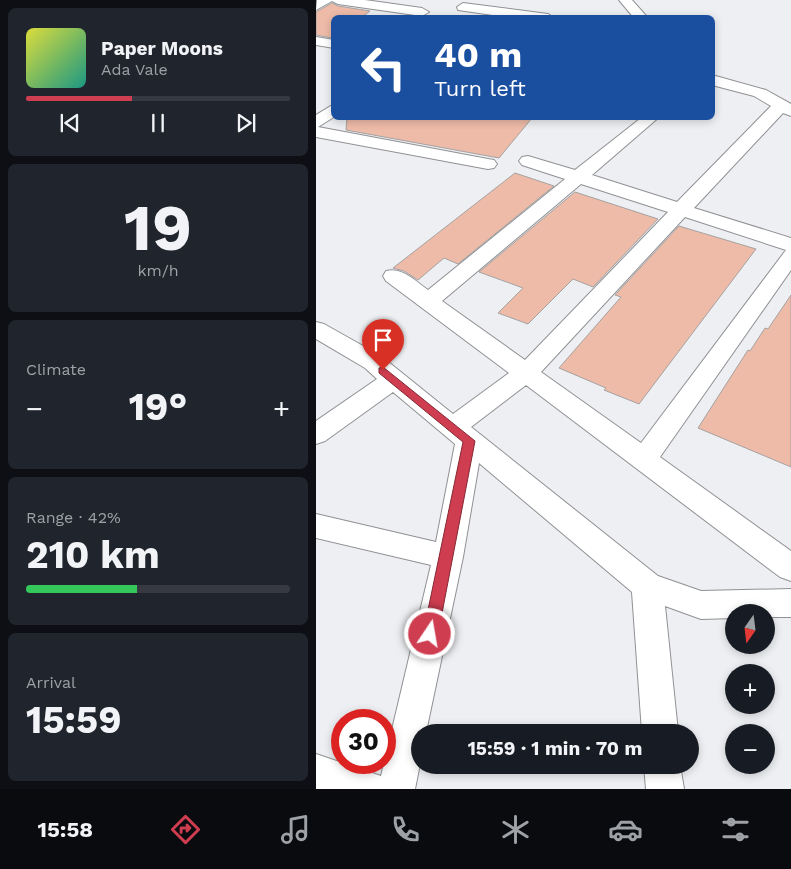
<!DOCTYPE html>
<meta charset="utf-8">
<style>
:root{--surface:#171b24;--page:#20242c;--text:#f1f3f6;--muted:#9ea1a6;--line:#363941;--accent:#ce3d50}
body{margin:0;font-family:"Work Sans",sans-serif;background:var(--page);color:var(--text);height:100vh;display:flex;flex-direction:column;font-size:19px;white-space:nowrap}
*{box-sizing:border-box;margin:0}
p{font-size:16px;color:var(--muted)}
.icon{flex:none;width:28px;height:28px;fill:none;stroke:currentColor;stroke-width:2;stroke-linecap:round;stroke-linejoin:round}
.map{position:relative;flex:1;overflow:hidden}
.drawer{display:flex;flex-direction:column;gap:8px;padding:8px;background:#0d0f14;width:316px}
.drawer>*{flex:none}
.hud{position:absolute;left:15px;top:15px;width:384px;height:105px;border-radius:8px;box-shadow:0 2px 8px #0003;background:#1a4fa0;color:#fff;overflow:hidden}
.needle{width:32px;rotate:194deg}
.buttons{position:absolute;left:409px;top:604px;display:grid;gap:10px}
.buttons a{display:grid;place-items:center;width:50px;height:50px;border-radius:50%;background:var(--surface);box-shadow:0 2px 8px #0003;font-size:25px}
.speed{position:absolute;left:15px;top:709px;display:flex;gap:10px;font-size:25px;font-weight:700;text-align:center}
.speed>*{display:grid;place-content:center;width:65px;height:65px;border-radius:50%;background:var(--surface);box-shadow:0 2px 8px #0003;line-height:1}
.speed .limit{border:8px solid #d22;background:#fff;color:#111}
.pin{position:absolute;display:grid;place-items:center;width:42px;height:42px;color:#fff;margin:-51px -21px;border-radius:50% 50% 50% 0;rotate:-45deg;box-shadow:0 0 5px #0007}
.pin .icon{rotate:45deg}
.me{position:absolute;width:55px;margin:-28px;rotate:12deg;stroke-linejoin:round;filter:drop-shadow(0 0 4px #0008)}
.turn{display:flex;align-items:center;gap:18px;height:105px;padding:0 20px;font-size:22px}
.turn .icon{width:65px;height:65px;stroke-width:2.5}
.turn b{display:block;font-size:35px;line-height:42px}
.big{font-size:38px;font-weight:700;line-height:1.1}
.drawer .tile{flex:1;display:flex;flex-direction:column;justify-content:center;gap:8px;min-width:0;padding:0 18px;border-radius:8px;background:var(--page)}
.drawer .dial{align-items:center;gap:0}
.dial b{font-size:65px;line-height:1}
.song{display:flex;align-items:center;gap:15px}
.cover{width:60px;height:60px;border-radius:8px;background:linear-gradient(135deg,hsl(60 70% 55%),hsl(170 70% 35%))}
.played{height:5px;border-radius:2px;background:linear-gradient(90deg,var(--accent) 40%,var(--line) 40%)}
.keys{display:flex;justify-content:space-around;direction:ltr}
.heat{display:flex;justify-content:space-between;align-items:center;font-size:28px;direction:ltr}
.charge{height:8px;border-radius:4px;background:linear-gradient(90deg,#34c759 42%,var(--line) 0)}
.trip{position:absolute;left:95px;top:724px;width:288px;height:50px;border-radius:25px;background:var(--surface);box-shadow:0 2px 8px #0003;font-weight:700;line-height:50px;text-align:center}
.tab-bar{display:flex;height:80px;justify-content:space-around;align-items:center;background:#090b0e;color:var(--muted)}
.tab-bar .icon{width:35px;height:35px}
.tab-bar .selected{color:var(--accent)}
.tab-bar b{font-size:22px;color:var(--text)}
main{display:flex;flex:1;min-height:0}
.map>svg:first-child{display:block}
</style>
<main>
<section class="drawer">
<div class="tile">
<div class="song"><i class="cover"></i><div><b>Paper Moons</b><p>Ada Vale</p></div></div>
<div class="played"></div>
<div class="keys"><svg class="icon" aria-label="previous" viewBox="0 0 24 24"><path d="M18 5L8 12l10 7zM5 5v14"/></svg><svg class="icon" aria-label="pause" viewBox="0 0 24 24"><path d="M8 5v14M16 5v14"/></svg><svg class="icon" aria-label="next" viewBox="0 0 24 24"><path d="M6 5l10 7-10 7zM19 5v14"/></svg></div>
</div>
<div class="tile dial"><b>19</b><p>km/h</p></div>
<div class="tile"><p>Climate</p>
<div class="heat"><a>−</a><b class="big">19°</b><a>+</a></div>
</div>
<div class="tile"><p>Range · 42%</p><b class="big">210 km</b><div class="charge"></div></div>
<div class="tile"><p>Arrival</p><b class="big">15:59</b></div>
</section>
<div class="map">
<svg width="475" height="789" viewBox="0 0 475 789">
<rect width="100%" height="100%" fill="#eeeff2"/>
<!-- building -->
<g fill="#eebba8" stroke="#a5a2a1">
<polygon points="16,3 22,6 54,11 45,18 18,18 16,38 0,35 0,12"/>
<polygon points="31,118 216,118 183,158 30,130"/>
<polygon points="199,173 238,186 142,264 128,258 102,280 88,271 77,268"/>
<polygon points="259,192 342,219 277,287 257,279 212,324 182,313 207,288 163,272"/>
<polygon points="363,226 440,249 323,404 288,390 290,388 243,368 305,297 299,295"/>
<polygon points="475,295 475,467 382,428 432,350 434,351 449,328 452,329"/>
</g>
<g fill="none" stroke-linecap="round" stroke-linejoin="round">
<defs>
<g id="street">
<polygon points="1,0 49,0 106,8 113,12 106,16 22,4 16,1 0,10"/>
<polygon points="303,0 316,0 332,18 318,18"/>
<polygon points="147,3 232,14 238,18 198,18 142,10 141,7"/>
<polygon points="0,37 18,40 18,48 0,45"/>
<path d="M 396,75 L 450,90 L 475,104 L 475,116 L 467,113 L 378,208 L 475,238 L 475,270 L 344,457 L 475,551 L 475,581 L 464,577 L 210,385 L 155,427 L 342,576 L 385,591 L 475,589 L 475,617 L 450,617 L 450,612 L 418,612 L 418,618 L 385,619 L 349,606 L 362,732 L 326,732 L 316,592 L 163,463 L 147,557 L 110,732 L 104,732 L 104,764 L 99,789 L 0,789 L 0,754 L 65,776 L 115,565 L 0,538 L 0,514 L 120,542 L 139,444 L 77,392 L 9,441 L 0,444 L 0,421 L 61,379 L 49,368 L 0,339 L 0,322 L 8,324 L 65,356 L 137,414 L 193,373 L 70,281 L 67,276 L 70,271 C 87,267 99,281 112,290 L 249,179 L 206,165 L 203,161 L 206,157 L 212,156 L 259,170 L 325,118 L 342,118 L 276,175 L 361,202 L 455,106 L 438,96 L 396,85 ZM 265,184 L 352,212 L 209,360 L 126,301 ZM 369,217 L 470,250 L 325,443 L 225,372 Z"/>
<polygon points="18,104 18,117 2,127 172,159 178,160 181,164 178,168 172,169 0,137 0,115"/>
<polygon points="328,765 364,765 368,789 330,789"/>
</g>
</defs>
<!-- street casing -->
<use href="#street" stroke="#909194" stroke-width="2"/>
<!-- street -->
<use href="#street" fill="#fff" fill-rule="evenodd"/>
</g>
<!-- route -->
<polygon fill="#ce3d50" stroke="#862834" points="67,367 159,441 122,634 120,639 114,641 109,639 107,634 147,442 63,373 63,368"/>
</svg>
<div class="buttons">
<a><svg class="needle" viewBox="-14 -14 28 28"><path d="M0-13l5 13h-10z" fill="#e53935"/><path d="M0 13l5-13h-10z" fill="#9ea1a6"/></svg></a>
<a>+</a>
<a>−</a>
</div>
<div class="speed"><div class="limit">30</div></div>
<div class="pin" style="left:67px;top:370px;background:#d93025"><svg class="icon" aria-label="arrive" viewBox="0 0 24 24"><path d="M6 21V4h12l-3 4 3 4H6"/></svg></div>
<svg class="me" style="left:114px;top:634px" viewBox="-20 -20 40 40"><circle r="17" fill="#ce3d50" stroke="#fff" stroke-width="3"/><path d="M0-11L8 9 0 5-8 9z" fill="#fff"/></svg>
<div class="trip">15:59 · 1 min · 70 m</div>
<div class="hud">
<div class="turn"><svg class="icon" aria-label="left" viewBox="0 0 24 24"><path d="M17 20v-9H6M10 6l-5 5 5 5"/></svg><div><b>40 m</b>Turn left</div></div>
</div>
</div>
</main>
<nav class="tab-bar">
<b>15:58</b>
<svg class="icon selected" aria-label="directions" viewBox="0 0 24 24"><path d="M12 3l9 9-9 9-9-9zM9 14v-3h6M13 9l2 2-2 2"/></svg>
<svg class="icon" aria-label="music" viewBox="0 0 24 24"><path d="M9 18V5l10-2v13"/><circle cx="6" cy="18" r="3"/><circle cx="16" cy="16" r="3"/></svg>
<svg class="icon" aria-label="phone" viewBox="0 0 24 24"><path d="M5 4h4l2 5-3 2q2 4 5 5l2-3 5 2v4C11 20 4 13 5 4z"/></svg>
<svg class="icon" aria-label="climate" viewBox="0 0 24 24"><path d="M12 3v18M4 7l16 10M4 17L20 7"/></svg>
<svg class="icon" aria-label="car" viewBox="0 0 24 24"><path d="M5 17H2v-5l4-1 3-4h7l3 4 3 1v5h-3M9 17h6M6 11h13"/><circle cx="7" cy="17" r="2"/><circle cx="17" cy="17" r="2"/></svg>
<svg class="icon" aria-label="filters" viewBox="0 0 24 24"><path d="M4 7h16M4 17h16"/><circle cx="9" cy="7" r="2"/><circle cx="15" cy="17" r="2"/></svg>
</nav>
